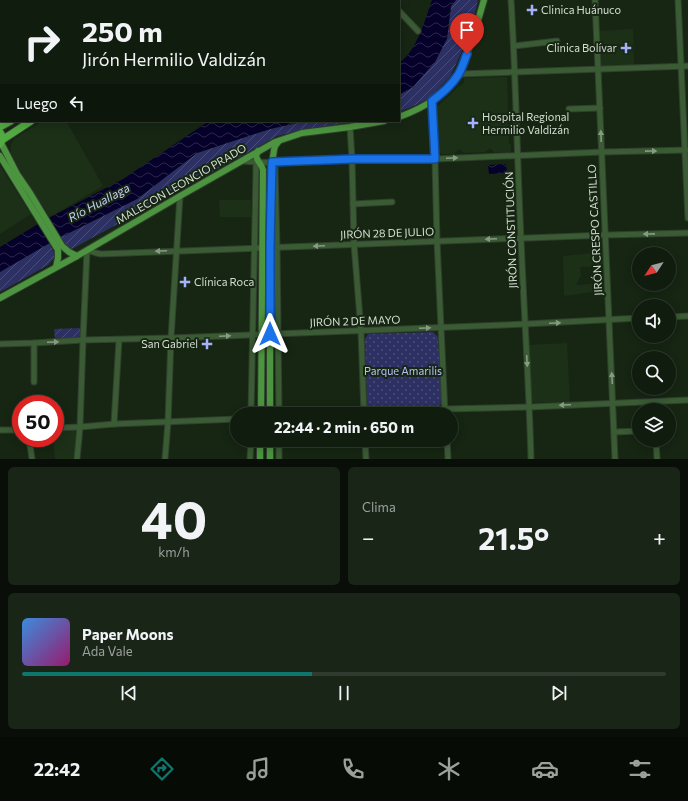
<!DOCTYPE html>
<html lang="es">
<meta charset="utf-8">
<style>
:root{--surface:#101c0e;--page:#192517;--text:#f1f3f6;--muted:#9ca19e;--line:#303a2e;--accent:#0f766e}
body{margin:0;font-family:Commissioner,sans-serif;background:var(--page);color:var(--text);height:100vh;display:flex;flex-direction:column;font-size:15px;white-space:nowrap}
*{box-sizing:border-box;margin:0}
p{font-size:13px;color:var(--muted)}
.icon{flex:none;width:22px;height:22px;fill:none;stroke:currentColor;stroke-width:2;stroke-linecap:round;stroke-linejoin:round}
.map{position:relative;height:459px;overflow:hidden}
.sheet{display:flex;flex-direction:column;gap:8px;padding:8px;background:#090f08;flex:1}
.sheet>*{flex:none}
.banner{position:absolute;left:0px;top:0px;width:400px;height:122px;box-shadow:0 2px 10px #0003,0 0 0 1px var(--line);background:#101c0e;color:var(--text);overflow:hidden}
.needle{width:26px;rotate:234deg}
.buttons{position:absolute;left:632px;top:247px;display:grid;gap:8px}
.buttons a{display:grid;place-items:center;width:44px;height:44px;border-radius:50%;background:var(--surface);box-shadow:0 2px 10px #0003,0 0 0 1px var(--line);font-size:20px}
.speed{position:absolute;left:12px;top:395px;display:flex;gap:8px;font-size:20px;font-weight:700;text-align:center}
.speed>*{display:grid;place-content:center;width:52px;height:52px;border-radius:50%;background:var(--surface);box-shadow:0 2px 10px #0003,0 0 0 1px var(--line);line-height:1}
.speed .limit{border:6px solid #d22;background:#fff;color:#111}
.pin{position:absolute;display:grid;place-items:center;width:34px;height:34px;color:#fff;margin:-41px -17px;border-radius:50% 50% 50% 0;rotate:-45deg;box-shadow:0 0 4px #0007}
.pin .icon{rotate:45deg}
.me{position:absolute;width:44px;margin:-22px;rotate:0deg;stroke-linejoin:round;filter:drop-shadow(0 0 3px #0008)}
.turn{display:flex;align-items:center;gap:14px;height:84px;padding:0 16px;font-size:18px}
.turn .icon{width:52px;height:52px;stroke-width:2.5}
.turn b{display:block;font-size:28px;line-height:34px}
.then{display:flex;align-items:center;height:38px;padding:0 16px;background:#0003;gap:8px;font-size:15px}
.big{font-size:30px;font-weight:700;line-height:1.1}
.sheet .card{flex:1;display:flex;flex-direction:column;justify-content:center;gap:6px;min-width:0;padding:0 14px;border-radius:6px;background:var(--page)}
.sheet .dial{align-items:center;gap:0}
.dial b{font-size:52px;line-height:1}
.song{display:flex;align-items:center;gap:12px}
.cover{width:48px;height:48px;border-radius:6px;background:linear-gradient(135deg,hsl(210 70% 55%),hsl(320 70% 35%))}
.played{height:4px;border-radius:2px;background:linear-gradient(90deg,var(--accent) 45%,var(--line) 45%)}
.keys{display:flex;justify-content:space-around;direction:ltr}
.heat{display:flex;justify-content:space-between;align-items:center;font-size:22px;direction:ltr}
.sheet .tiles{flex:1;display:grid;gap:8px;grid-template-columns:1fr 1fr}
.card:last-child{grid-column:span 2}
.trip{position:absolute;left:230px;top:407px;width:228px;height:40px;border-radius:20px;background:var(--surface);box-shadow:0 2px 10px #0003,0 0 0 1px var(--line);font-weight:700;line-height:40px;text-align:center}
.tab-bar{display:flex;height:64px;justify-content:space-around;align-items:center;background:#060b06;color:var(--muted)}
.tab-bar .icon{width:28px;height:28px}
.tab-bar .on{color:var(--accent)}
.tab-bar b{font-size:18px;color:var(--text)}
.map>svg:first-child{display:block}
</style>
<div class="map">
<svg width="688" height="459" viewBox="0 0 688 459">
<defs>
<pattern id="park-dots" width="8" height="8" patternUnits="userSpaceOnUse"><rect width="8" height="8" fill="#2c3062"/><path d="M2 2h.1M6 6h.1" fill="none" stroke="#4a4e77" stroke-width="1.8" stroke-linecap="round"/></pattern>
<pattern id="garden-furrows" width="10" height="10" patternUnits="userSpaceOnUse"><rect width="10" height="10" fill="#2c3062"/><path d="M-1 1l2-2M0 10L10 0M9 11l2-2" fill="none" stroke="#4a4e77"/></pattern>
<pattern id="water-waves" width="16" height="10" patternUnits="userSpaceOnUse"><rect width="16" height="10" fill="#06012b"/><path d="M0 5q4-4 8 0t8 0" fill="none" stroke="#292649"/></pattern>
</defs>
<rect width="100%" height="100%" fill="#162613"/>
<!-- built -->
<g fill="#1b3017">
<polygon points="633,29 634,65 603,66 600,64 598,31"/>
<polygon points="507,77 509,143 511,144 511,152 499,152 495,153 490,148 485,152 464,153 459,149 454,154 441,154 439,151 437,107 459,86 461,86 462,84 464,84 464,78"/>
<polygon points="43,121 66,121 103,186 50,217 16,166 11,156 11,145 15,138"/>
<polygon points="0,166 31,214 0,234"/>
<polygon points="219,200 251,200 251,217 220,217"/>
<polygon points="603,252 604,266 580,267 581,275 576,285 605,283 605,290 564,296 563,256"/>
<polygon points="567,343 570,402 535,403 532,401 529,345"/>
<polygon points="55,429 74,429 77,431 75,459 55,459 53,438 55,438"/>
</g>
<!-- park -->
<polygon fill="url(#park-dots)" points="433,332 438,337 442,403 438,407 371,409 367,406 365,339 368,334"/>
<!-- garden -->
<g fill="url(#garden-furrows)">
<polygon points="456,0 478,0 470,34 450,77 428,99 416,105 399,112 399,95 413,87 447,39 451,6"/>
<polygon points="306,121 362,121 306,129 277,136 238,158 72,249 65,246 59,238 137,199 197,153 270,129"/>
<polygon points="49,243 56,256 48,265 0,292 0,272"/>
<polygon points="80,328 80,336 77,338 55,339 54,329"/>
</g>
<!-- water -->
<g fill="url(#water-waves)">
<path d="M 432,0 L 456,0 L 451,6 L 447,39 L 435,62 L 413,87 L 399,95 L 399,63 C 417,51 425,20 432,0 Z"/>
<polygon points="209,121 306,121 270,129 197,153 137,199 55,240 0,272 0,247 43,221 123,179"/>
<polygon points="506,164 507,173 489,174 488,165"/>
</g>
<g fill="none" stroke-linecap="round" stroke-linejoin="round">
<!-- stream -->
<polyline stroke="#06012b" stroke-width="1.5" points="314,0 314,1"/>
<defs>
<g id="minor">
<polyline points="63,0 63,1"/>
<polyline points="103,0 103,1"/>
<polyline points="108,0 108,1"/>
<polyline points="169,0 169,1"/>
<polyline points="180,0 180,1"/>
<polyline points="255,0 256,1"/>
<polyline points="320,0 320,1"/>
<polyline points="390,0 391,1"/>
<path d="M 511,0 C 516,79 517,159 521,239 C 524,312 529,385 531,459"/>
<path d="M 595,0 C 603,153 609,306 615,459"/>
<polyline points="678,0 688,218"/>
<polyline points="11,1 11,0"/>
<polyline points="368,1 370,0"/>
<polyline points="399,11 418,31"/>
<polyline points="0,15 1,16"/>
<polyline points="514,46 557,41"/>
<polyline points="459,74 688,66"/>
<polyline points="0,80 1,79"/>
<polyline points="432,101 435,159 437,241 445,414"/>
<polyline points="569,109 600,108"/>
<polyline points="350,127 352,159 354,244 361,331 364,414"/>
<polyline points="241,161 275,163 352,159 435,159 602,152 688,150"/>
<polyline points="272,162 275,168 277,247 279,414"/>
<polyline points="353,204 392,202"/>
<polyline points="669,317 688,316"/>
<polyline points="0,344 34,343 83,340 171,338 526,324 639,318"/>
<polyline points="34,382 34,343"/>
<polyline points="251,414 256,170 256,166 259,162"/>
<polyline points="350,414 445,409 530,407 688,400"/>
<polyline points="114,424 119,340"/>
<polyline points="55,428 80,427 114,424 237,419"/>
<polyline points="0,430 21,430"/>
<polyline points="614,432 639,431"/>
<polyline points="29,438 32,459"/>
<polyline points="279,440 279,459"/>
<polyline points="365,440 366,459"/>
<polyline points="447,440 448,459"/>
<polyline points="656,440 657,459"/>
<polyline points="393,443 407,442"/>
<polyline points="77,459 80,427 83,340 87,250 96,253 101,254 606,235 688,233"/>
<polyline points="165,459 168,422 171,338 180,196"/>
<polyline points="250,459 251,440"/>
</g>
<g id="major">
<path d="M 399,117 C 421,109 445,96 458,75 C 461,70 463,64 465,58 C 473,39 478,20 484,0"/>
<polyline points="1,143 17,174 30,193 62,246 69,252 77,256"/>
<path d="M 258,151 C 253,160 261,161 263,170 L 261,414"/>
<polyline points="0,156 58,250 58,258 56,267"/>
<polyline points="0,298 77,256 180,196 275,142 302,133 350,127 384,121"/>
<polyline points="270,414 270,247 271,170 274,150 275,146 279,141"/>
<polyline points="260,459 260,440"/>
<polyline points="270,459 270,440"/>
</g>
<g id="highway">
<polyline points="247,1 249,0"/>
<polyline points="0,127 11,121"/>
<path d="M 0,132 C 3,136 3,140 0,144"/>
<polyline points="2,140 31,121"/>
</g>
</defs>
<!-- minor casing -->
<use href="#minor" stroke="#30402e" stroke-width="7"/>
<!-- major casing -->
<use href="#major" stroke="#30402e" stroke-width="8"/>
<!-- highway casing -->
<use href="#highway" stroke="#30402e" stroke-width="9"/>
<!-- minor -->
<use href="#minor" stroke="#3a5b34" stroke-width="5"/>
<!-- major -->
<use href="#major" stroke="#4c943f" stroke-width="6"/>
<!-- highway -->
<use href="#highway" stroke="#52aa42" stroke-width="7"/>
</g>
<!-- one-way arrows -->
<defs><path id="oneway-solid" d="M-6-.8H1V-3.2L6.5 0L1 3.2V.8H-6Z"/></defs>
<g fill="#869c82">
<use href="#oneway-solid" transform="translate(601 136) rotate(-92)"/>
<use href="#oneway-solid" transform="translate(651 151) rotate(-1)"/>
<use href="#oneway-solid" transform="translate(452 158) rotate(-2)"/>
<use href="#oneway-solid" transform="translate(649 234) rotate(179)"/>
<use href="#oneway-solid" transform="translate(491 239) rotate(178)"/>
<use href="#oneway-solid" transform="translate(319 246) rotate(178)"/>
<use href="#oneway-solid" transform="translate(161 251) rotate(177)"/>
<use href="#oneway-solid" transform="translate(555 323) rotate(-3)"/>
<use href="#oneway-solid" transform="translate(425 328) rotate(-2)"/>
<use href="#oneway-solid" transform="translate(225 336) rotate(-2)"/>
<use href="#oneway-solid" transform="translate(53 342) rotate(-3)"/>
<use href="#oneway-solid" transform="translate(527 361) rotate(87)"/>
<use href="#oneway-solid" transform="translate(612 378) rotate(-93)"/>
<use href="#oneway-solid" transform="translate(565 405) rotate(177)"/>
</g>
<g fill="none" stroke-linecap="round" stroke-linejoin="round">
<defs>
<path id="route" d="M 270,334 L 270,247 L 272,162 L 352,159 L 435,159 L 432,101 C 442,93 451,86 458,75 C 462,69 464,61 467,54"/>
</defs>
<!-- route casing -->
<use href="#route" stroke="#114b97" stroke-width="10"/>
<!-- route -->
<use href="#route" stroke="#1a73e8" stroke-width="7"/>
</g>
<!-- markers -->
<g fill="#a6b1fc" stroke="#162613" stroke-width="1.5">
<path d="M530 4h4v4h4v4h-4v4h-4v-4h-4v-4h4z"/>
<path d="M624 42h4v4h4v4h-4v4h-4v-4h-4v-4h4z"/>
<path d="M471 117h4v4h4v4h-4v4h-4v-4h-4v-4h4z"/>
<path d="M183 276h4v4h4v4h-4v4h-4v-4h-4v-4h4z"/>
<path d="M205 338h4v4h4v4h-4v4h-4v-4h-4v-4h4z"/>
</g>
<g text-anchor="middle" stroke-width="4" stroke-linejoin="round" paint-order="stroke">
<!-- poi labels -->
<g font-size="11" fill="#d3ded1" stroke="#162613" text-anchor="start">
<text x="541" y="14">Clinica Huánuco</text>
<text x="617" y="52" text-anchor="end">Clinica Bolívar</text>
<text x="482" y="121">Hospital Regional<tspan x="482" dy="13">Hermilio Valdizán</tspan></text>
<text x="194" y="286">Clínica Roca</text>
<text x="198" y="348" text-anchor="end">San Gabriel</text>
</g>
<!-- street labels -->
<g font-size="11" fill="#d3ded1" stroke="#162613">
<text transform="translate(181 184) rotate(-30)" y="4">MALECON LEONCIO PRADO</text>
<text transform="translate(511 230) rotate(-92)" y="4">JIRÓN CONSTITUCIÓN</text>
<text transform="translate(595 230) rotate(-93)" y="4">JIRÓN CRESPO CASTILLO</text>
<text transform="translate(387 233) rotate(-2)" y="4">JIRÓN 28 DE JULIO</text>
<text transform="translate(355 321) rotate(-2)" y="4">JIRÓN 2 DE MAYO</text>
</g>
<!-- park labels -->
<g font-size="11" fill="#b8c1fa" stroke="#162613">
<text x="403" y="375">Parque Amarilis</text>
</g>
<!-- water labels -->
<g font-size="12" font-style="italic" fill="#c7cef4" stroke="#162613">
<text transform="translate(99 203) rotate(-28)" y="4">Río Huallaga</text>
</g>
</g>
</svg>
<div class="buttons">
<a><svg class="needle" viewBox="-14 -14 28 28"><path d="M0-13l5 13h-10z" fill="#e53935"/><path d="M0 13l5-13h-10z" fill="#9ca19e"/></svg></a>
<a><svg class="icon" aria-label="sound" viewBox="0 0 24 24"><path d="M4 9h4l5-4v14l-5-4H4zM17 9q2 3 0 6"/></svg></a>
<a><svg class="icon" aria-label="search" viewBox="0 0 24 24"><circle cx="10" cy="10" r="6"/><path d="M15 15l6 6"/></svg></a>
<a><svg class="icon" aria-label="layers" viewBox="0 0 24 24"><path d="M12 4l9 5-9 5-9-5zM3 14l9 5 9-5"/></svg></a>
</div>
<div class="speed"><div class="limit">50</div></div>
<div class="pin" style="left:467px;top:54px;background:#d93025"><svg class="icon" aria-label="arrive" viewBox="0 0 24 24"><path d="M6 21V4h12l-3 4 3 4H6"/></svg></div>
<svg class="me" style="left:270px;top:334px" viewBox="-20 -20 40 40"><path d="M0-17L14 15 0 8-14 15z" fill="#1a73e8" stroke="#fff" stroke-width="4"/></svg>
<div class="trip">22:44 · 2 min · 650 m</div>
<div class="banner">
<div class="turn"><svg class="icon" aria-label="right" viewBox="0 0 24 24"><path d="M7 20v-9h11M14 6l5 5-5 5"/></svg><div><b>250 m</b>Jirón Hermilio Valdizán</div></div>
<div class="then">Luego<svg class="icon" aria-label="left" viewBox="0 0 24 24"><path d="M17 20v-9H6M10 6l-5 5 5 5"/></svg></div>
</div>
</div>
<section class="sheet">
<div class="tiles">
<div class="card dial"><b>40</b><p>km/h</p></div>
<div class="card"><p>Clima</p>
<div class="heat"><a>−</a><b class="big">21.5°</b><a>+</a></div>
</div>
<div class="card">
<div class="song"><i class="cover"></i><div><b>Paper Moons</b><p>Ada Vale</p></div></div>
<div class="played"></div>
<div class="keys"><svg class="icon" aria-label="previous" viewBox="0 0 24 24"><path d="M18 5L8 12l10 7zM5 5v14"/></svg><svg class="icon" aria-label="pause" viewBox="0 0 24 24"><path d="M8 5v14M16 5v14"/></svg><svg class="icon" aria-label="next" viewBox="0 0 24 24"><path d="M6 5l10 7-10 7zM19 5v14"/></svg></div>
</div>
</div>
</section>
<nav class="tab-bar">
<b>22:42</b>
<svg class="icon on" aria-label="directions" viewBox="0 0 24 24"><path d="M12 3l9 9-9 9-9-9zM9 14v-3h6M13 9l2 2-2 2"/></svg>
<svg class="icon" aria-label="music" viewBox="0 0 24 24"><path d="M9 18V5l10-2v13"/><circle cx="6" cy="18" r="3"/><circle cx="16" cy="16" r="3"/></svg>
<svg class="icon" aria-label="phone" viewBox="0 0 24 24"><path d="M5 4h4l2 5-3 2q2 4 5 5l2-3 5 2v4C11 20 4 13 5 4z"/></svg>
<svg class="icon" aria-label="climate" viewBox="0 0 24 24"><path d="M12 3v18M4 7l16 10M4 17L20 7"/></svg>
<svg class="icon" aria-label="car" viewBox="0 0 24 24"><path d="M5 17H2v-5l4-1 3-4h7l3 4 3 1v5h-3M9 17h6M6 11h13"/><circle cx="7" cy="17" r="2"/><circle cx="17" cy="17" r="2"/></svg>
<svg class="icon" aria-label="filters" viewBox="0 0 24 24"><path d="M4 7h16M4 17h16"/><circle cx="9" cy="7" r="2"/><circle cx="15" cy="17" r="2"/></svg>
</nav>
